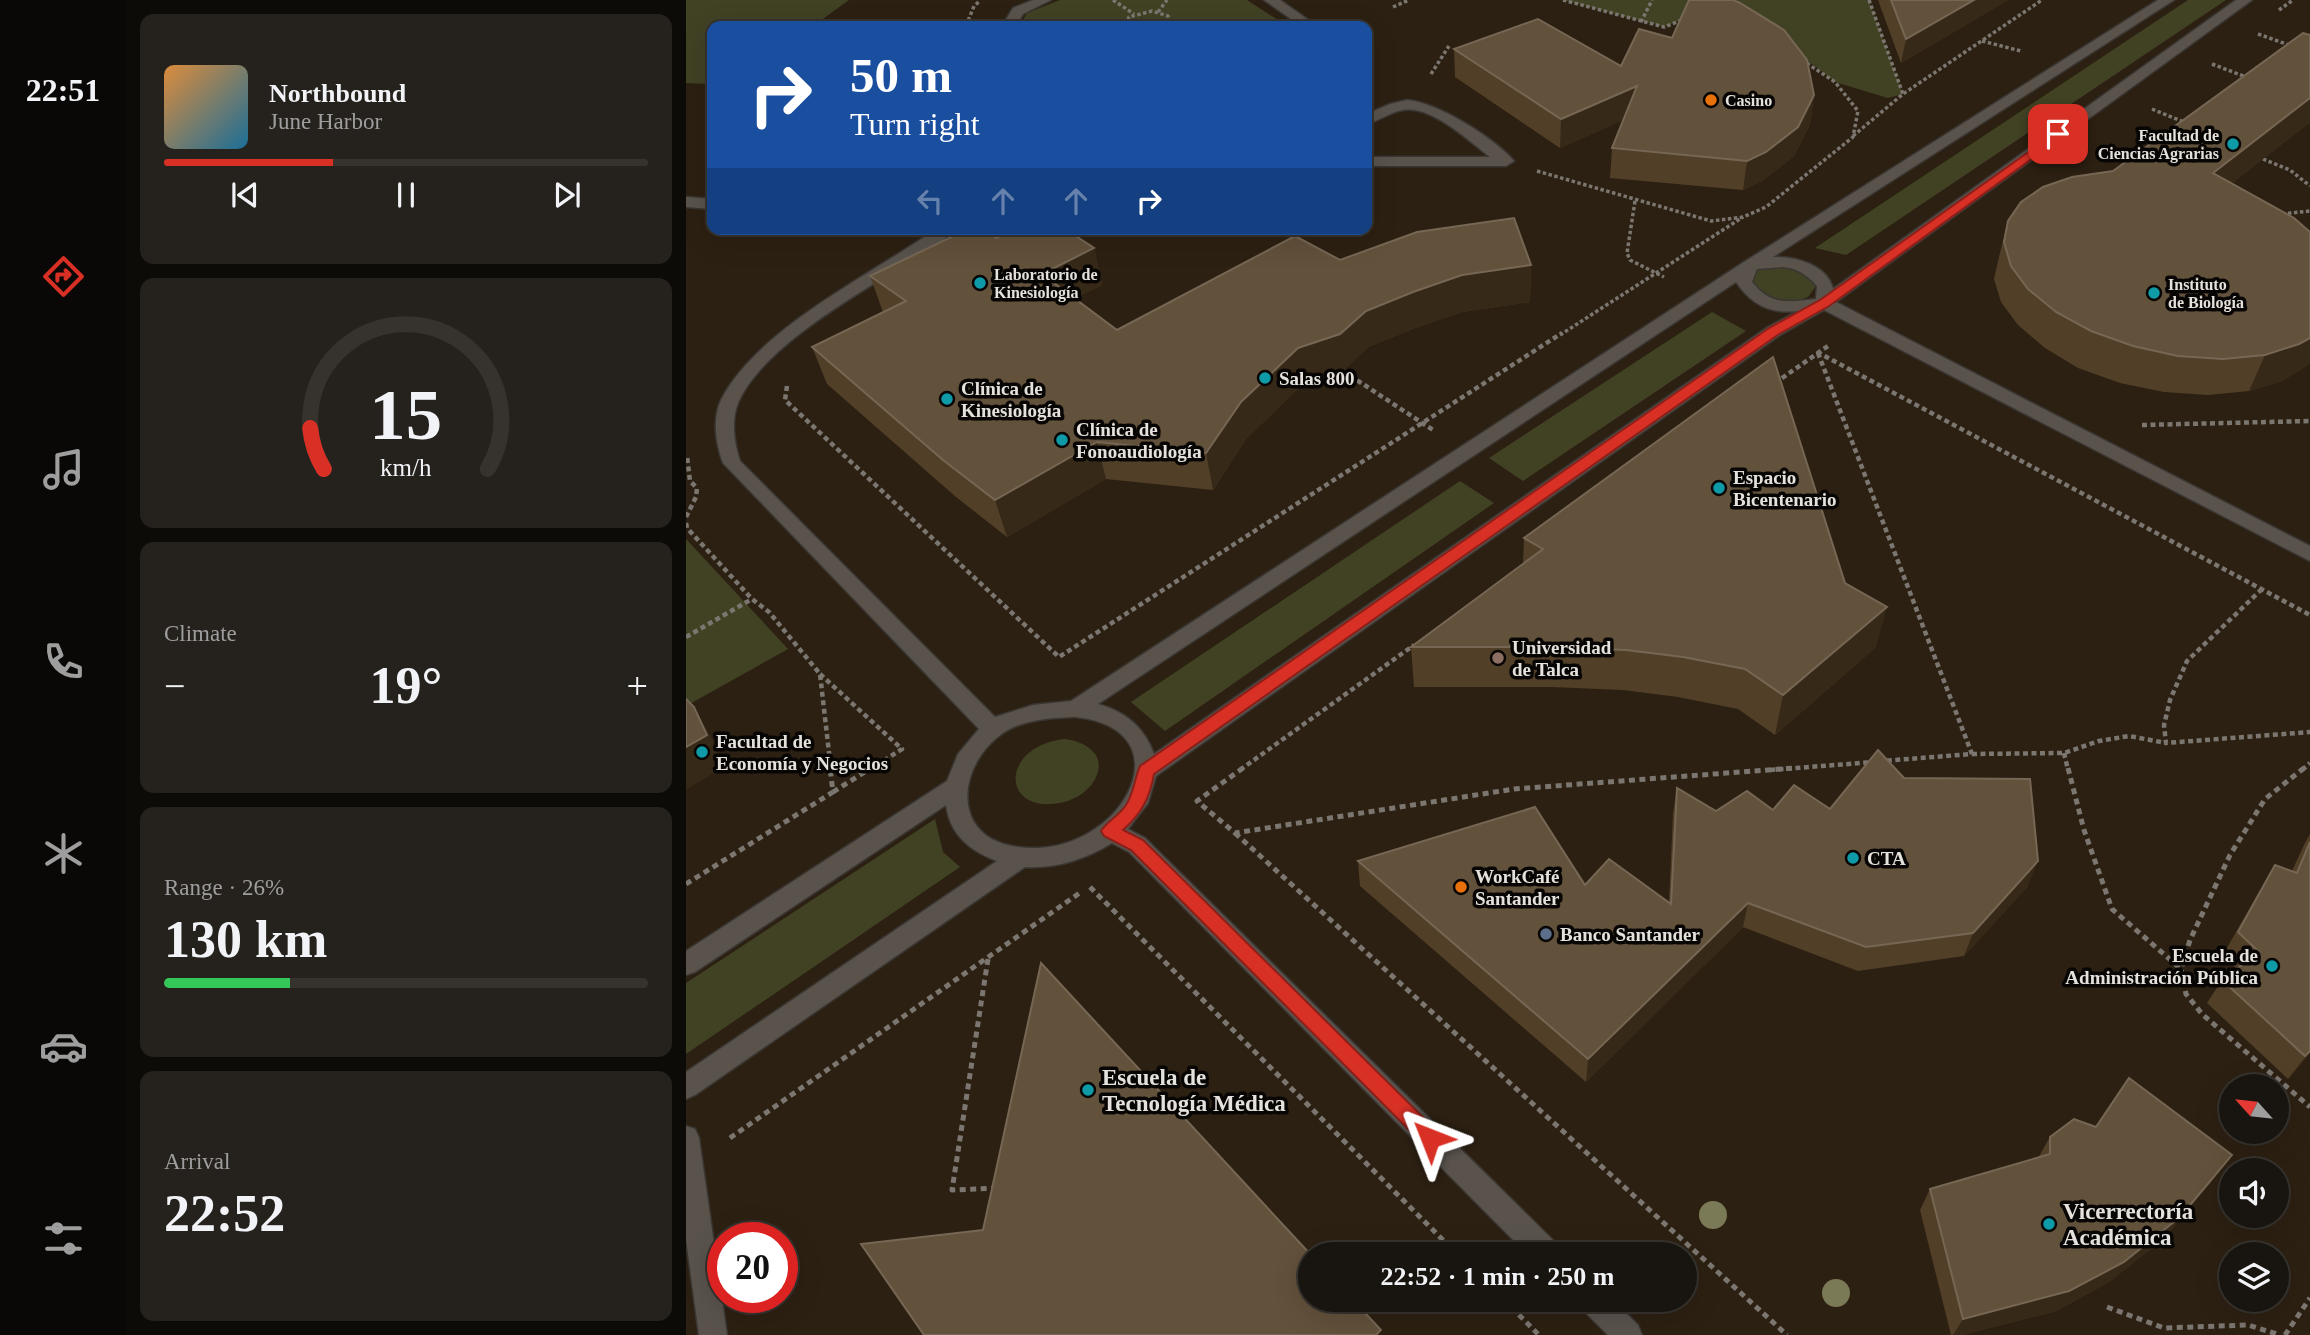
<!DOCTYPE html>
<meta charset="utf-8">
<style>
:root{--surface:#18140f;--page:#25211d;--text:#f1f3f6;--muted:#9f9e9e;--line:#36332f;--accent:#d93025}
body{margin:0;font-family:Georgia,serif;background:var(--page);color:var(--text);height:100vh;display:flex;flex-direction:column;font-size:26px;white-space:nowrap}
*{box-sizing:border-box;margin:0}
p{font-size:23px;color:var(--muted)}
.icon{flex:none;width:38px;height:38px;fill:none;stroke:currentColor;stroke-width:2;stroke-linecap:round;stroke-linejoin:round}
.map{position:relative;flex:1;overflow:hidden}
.panel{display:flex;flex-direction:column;gap:14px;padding:14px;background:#0d0b08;width:560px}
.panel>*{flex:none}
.hud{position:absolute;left:21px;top:21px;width:665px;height:214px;border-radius:14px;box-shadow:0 7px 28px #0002,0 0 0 2px var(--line);background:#1a4fa0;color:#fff;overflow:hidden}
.needle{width:46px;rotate:297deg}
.fabs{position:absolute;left:1533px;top:1074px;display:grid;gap:14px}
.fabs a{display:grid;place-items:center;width:70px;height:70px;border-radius:50%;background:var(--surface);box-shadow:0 7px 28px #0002,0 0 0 2px var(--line);font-size:35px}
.speed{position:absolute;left:21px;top:1222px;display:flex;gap:14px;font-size:35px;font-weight:700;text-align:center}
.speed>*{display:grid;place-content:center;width:91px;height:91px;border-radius:50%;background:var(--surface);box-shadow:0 7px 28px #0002,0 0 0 2px var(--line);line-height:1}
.speed .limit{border:10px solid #d22;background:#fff;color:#111}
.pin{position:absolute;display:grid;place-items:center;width:60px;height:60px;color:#fff;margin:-30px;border-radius:14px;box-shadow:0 4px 10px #0006}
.me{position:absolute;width:77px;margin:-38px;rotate:315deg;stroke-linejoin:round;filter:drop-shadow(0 0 5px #0008)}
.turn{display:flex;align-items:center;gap:24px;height:147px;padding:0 28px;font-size:32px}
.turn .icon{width:91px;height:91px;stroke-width:2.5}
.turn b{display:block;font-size:49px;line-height:60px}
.lanes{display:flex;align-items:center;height:66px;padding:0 28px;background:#0003;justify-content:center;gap:35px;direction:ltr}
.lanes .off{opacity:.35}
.big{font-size:52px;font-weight:800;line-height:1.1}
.panel .card{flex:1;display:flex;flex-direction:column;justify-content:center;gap:10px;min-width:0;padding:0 24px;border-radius:14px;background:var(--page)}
.panel .dial{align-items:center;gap:0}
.dial svg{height:182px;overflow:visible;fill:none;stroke:var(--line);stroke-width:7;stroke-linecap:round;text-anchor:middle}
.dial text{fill:var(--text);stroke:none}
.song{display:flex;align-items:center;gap:21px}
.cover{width:84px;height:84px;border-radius:10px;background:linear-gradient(135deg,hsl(30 70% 55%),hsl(200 70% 35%))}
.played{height:7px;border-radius:4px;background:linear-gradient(90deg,var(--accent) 35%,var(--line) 35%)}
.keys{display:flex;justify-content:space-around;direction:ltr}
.heat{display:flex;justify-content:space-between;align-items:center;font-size:38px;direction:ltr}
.charge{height:10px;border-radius:5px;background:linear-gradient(90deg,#34c759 26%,var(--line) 0)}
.trip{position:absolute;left:612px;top:1242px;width:399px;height:70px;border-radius:35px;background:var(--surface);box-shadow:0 7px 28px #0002,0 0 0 2px var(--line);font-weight:800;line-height:70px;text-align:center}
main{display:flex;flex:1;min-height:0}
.menu{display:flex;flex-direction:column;width:126px;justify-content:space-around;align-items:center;background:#0a0806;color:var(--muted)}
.menu .icon{width:49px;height:49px}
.menu .selected{color:var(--accent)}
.menu b{font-size:32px;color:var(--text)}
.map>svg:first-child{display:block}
</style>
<main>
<nav class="menu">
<b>22:51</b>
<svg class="icon selected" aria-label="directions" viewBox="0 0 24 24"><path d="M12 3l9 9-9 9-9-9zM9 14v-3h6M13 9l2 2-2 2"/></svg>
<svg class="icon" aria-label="music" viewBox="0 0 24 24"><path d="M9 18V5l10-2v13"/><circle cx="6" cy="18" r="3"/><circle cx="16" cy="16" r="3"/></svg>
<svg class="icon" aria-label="phone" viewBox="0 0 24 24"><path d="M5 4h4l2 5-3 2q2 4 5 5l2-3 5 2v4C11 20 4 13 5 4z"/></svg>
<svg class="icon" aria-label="climate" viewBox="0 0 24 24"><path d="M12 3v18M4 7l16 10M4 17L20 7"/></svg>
<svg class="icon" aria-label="car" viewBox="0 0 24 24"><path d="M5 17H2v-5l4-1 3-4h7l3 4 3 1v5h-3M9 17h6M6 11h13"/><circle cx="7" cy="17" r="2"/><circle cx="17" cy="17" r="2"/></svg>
<svg class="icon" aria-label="filters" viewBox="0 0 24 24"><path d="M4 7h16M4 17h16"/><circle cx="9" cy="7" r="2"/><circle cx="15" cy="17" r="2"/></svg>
</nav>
<section class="panel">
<div class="card">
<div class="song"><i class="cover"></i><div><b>Northbound</b><p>June Harbor</p></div></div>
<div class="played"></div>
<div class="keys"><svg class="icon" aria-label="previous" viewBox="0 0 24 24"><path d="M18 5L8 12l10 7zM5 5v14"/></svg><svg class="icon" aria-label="pause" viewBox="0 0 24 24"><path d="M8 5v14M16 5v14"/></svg><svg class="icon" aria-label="next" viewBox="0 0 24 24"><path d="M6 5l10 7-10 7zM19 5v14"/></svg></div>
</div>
<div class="card dial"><svg viewBox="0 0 100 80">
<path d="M14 69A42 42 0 1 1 86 69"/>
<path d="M14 69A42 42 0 0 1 8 51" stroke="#d93025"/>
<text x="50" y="56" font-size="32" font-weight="700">15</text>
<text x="50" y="72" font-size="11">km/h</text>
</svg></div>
<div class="card"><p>Climate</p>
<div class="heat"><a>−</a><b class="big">19°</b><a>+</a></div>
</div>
<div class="card"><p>Range · 26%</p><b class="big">130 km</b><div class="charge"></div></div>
<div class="card"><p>Arrival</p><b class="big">22:52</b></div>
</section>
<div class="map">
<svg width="1624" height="1335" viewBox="0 0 1624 1335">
<rect width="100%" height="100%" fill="#201b14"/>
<!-- education -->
<path fill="#2c2012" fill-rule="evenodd" d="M 0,0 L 1624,0 L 1624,1335 L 0,1335 ZM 26,26 L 681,26 L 681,229 L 26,229 ZM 1545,1087 L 1591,1087 L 1591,1132 L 1545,1132 ZM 1545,1171 L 1591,1171 L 1591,1216 L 1545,1216 ZM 37,1237 L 96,1237 L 96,1297 L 37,1297 ZM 625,1255 L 999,1255 L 999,1300 L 625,1300 ZM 1545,1255 L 1591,1255 L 1591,1300 L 1545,1300 Z"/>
<!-- green -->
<g fill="#414224">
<polygon points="0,0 163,0 127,26 26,26 26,84 0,83"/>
<polygon points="374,0 561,0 592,20 595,26 335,24 341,13"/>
<polygon points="877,0 1183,0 1217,94 1202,98 1149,82 1128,65 1074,39 1006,15 978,27"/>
<polygon points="1502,0 1540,0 1160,255 1129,248"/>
<path d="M 1106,266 L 1128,280 L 1130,286 L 1122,297 C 1096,307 1084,301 1065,283 L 1069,272 L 1076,268 Z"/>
<polygon points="1026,312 1060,331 837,481 803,458"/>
<polygon points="774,481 808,503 479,731 445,702"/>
<polygon points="0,539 102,649 0,706"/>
<path d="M 378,739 C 400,741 423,756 408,781 C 402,791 390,799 378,802 C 315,817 312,747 378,739 Z"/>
<polygon points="249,819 257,852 274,867 0,1054 0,983"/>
</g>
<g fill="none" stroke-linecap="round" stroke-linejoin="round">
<defs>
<g id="lane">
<polygon points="347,0 365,0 337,14 330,26 316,26 327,8"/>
<polygon points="578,0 594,0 631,26 615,26"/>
<path d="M 1472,0 L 1488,0 L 1087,257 C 1109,256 1142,265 1147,289 L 1550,0 L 1566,0 L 1150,302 L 1624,546 L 1624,561 L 1138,310 L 1094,335 L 470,776 L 462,803 L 442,829 L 459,838 L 872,1245 L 876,1255 L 842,1255 L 443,852 L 426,843 C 400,859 370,869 339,867 L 9,1095 L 0,1099 L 0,1072 L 311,861 C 284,851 264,835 260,805 L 9,972 L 0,975 L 0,951 L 261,781 L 272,754 L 293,729 L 37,463 C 30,444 26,420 35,400 C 72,328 185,275 250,229 L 269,229 C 257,243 236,253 221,263 C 171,295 76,347 52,403 C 45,420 48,443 54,461 L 309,717 L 347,705 L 385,701 L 1058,262 ZM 1096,267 C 1111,268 1121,275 1131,286 L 1130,299 C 1102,302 1085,306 1066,282 L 1071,269 ZM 1050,282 C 1066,305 1083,314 1112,311 L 1082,327 L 468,754 C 458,727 440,712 412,704 ZM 389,717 C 507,729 432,866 326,846 C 263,834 273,763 317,733 C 338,719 365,718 389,717 Z"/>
<path d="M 721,100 C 751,102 808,138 828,161 L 820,166 L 681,166 L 681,157 L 804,157 C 783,141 745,105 717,110 C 704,112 693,121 681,124 L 681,114 L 704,104 Z"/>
<polygon points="0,197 26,199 26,209 0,207"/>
<polygon points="0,1126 9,1129 13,1138 41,1335 13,1335 0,1239"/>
<polygon points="893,1300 927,1300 952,1325 956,1335 922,1335 897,1310"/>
</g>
</defs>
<!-- lane casing -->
<use href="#lane" stroke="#3a3632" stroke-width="3"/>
<!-- path-far2 -->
<g stroke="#7b7670" stroke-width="3.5" stroke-dasharray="3.5 2.5" stroke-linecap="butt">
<polyline points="427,0 448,14"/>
<polyline points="877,0 978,27 999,19"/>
<polyline points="1183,0 1217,94"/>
<polyline points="707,7 723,0"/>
<polyline points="1593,10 1607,0"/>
<polyline points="472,12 481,0"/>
<polyline points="955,22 966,0"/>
<polyline points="280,26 288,6 294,1"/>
<polyline points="440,26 443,17 466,11 482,16 484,23 480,26"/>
<polyline points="1572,34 1603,45"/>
<polyline points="1296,41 1335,51"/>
<polyline points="1526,64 1560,77"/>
<polyline points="745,74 763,46"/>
<polyline points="1466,109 1500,123"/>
<polyline points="1167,136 1217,94 1356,0"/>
<polyline points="1577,159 1604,170 1624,186"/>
<polyline points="851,171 1025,221 1057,217 1080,207 1167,137 1172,111 1149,82 1116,60"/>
<polyline points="949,201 941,253 944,260 978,277"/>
<polyline points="1596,214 1624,211"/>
<polyline points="874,335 1057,217"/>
</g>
<!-- path-far1 -->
<g stroke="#7b7670" stroke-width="4.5" stroke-dasharray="5 3.5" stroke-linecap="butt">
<polyline points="1131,352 1624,615"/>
<polyline points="1132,353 1286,754 1196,761"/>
<polyline points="657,371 747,430"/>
<polyline points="1089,383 1142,346"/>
<polyline points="101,386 99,400 373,657 876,333"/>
<polyline points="1456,425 1624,421"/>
<polyline points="0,517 10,497 11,488 4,481 1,456"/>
<polyline points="0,523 1,528 66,599 83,612 134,674 145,770"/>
<polyline points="1576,589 1501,661 1484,700 1478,725 1480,743 1624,732"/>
<polyline points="0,637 66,599"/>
<polyline points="134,674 216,749 183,770"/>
<polyline points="1378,753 1382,770"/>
<polyline points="1286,754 1378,753 1413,741 1443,736 1480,743"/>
<polyline points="554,770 728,645"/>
<polyline points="1084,770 1188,762"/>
<polyline points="1616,770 1624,763"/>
</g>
<!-- path -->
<g stroke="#7b7670" stroke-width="5" stroke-dasharray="6 4.5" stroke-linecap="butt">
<polyline points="557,768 511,801 549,833 828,789 1108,768"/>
<polyline points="1382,768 1398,830 1426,909 1495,969"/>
<polyline points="1618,768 1579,799 1544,855 1504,940 1495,969 1500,994 1516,1014 1624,1107"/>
<polyline points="147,792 185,768"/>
<polyline points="549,833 1101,1335"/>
<polyline points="0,884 147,792 144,768"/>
<polyline points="404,887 772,1255"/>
<polyline points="302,959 266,1190 311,1188"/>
<polyline points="44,1138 395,892"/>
<polyline points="818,1300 853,1335"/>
<polyline points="1421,1307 1478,1328 1562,1325 1594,1335"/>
<polyline points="1599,1335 1624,1298"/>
</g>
<!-- lane -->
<use href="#lane" fill="#59534c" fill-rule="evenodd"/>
</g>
<!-- trees -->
<g fill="#7b7a56">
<circle cx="1027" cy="1215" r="14"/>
<circle cx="1150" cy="1293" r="14"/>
</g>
<!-- wall -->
<g fill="#523f28">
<polygon points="1192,0 1322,0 1215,63"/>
<polygon points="1624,35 1624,122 1546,183 1622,365 1596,381 1563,391 1522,395 1478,392 1434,383 1392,368 1359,348 1332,325 1315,302 1308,279 1313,257 1322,221 1427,171"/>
<polygon points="768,49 935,66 1128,95 1124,124 1108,156 1076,181 1057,190 924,178 926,148 937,120 874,148 769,77"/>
<polygon points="310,238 408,248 416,285 389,298 431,330 654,260 845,265 844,302 776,312 729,328 682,347 657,371 616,385 560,439 527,490 420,479 321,537 270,497 141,384 126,347 197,312 184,276"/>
<polygon points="838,538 1159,583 1190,647 1089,735 1052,709 992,697 937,690 865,687 728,687 725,647 837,564"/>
<polygon points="1218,778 1342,886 1278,956 1172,971 1057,927 900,1082 674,886 672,861 899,885 983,903 987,813 991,788 1030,811 1144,809"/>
<polygon points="1624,834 1624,1053 1602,1079 1521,1003 1536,980 1551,969 1537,955 1574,890 1589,865 1606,871 1619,843"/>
<polygon points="1364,1137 1530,1176 1478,1238 1423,1282 1370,1311 1276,1335 1265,1335 1234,1210 1244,1189 1352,1158"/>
</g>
<!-- shaded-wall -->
<g fill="#372918">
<polygon points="1288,0 1322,0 1215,63 1220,39"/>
<polygon points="951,86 949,115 874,148 875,119"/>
<polygon points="1128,95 1124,124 1108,156 1076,181 1057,190 1061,161"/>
<polygon points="1624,98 1624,122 1514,208 1527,173"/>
<polygon points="408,248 416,285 365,311 356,274"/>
<polygon points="845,265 844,302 776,312 729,328 682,347 657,371 616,385 560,439 527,490 520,453 555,402 612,348 680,311 727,292 776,275"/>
<polygon points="1624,338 1624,363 1622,365 1596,381 1563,391 1579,355"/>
<polygon points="411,442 420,479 321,537 309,500"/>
<polygon points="1201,607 1190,647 1089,735 1097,695"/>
<polygon points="8,707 26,739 39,766 0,790 0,747"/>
<polygon points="1352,861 1342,886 1278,956 1287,933"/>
<polygon points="1062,903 1057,927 900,1082 902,1059"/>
<polygon points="1624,1051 1624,1053 1602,1079"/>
<polygon points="1546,1155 1478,1238 1423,1282 1370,1311 1276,1335 1267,1335 1277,1319"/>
</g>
<!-- building -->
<g fill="#62513b" stroke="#766754" stroke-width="2">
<polygon points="1003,0 1047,0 1054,3 1098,30 1121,60 1128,95 1112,127 1080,152 1061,161 926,148 951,86 875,119 768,49 852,19 935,66 953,29 986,38"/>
<polygon points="1205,0 1288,0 1220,39"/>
<polygon points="1617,33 1624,35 1624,98 1527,173 1608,218 1624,232 1624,338 1613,344 1579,355 1537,359 1492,356 1447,346 1405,331 1370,312 1342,289 1325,266 1318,242 1322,221 1335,202 1357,187 1386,177 1427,171"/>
<polygon points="828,218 845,265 776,275 727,292 680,311 654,334 612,348 555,402 520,453 411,442 309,500 257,460 126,347 220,301 184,276 282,229 298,229 310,238 329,229 379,229 408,248 356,274 431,330 609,236 654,260 731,232"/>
<polygon points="1087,357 1159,583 1201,607 1097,695 1059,669 997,657 940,650 866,647 725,647 857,549 838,538"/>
<polygon points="0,699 8,707 21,735 0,747"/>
<polygon points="1192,750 1218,778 1344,779 1352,861 1287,933 1180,947 1062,903 902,1059 672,861 849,807 899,885 923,859 985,904 991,788 1030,811 1061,791 1087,810 1108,785 1144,809"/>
<polygon points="1624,842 1624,1051 1619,1056 1536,980 1573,952 1552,932 1589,865 1611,873"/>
<polygon points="355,963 625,1255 625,1300 667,1300 695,1330 690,1335 238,1335 175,1244 297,1230"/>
<polygon points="1443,1078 1546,1155 1494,1217 1438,1262 1383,1291 1277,1319 1244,1189 1364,1154 1364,1137 1388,1119 1410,1127"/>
</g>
<!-- route -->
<path fill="#d93025" stroke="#8d1f18" stroke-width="2" d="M 1372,131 L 1378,134 L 1376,137 L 1143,306 L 1093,334 L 468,774 C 464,798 455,814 437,830 L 457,840 L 751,1131 L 754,1138 L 751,1144 L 744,1147 L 737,1144 L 445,850 L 418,836 L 415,831 C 421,821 433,816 440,805 C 448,793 448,780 454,766 L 1083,328 L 1134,300 Z"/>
<!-- markers -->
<g fill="#e8710a" stroke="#080604" stroke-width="2.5">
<circle cx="1025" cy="100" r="7"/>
<circle cx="775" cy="887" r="7"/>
</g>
<g fill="#0f9aa8" stroke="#080604" stroke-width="2.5">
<circle cx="1547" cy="144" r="7"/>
<circle cx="294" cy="283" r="7"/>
<circle cx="1468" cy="293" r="7"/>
<circle cx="579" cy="378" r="7"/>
<circle cx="261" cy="399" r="7"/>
<circle cx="376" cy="440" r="7"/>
<circle cx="1033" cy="488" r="7"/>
<circle cx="16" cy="752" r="7"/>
<circle cx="1167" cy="858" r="7"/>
<circle cx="1586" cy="966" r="7"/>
<circle cx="402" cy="1090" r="7"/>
<circle cx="1363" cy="1224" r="7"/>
</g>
<circle fill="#8d6e63" stroke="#080604" stroke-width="2.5" cx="812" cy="658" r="7"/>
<circle fill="#5c6f8a" stroke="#080604" stroke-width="2.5" cx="860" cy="934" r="7"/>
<g text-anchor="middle" stroke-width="7" stroke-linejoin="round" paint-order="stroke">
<!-- far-poi labels -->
<g font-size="16" font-weight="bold" fill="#e5e1dc" stroke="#080604" text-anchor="start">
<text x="1039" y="106">Casino</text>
<text x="1533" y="141" text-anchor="end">Facultad de<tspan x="1533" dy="18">Ciencias Agrarias</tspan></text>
<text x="308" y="280">Laboratorio de<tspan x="308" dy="18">Kinesiología</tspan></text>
<text x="1482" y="290">Instituto<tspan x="1482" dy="18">de Biología</tspan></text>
</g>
<!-- poi labels -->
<g font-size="19" font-weight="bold" fill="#e5e1dc" stroke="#080604" text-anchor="start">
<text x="593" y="385">Salas 800</text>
<text x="275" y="395">Clínica de<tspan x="275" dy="22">Kinesiología</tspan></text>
<text x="390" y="436">Clínica de<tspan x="390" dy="22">Fonoaudiología</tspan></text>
<text x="1047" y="484">Espacio<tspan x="1047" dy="22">Bicentenario</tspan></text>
<text x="826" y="654">Universidad<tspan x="826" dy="22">de Talca</tspan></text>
<text x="30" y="748">Facultad de<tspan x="30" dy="22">Economía y Negocios</tspan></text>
<text x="1181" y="865">CTA</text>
<text x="789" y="883">WorkCafé<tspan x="789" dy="22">Santander</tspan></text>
<text x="874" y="941">Banco Santander</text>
<text x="1572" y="962" text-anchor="end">Escuela de<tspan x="1572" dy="22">Administración Pública</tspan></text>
</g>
<!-- near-poi labels -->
<g font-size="23" font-weight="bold" fill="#e5e1dc" stroke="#080604" text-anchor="start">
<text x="416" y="1085">Escuela de<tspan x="416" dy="26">Tecnología Médica</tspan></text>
<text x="1377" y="1219">Vicerrectoría<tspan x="1377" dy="26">Académica</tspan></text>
</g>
</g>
</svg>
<div class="fabs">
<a><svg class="needle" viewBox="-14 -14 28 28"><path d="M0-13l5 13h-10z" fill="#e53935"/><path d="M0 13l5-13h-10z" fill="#9f9e9e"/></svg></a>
<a><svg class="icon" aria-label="sound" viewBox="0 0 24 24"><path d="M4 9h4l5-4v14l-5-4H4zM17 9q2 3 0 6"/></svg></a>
<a><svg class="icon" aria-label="layers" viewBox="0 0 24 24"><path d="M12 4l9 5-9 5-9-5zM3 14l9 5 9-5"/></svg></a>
</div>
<div class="speed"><div class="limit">20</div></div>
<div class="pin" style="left:1372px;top:134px;background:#d93025"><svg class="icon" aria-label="arrive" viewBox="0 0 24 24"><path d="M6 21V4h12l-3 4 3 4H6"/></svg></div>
<svg class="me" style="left:744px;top:1138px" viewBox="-20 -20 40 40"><path d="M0-17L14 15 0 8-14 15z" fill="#d93025" stroke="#fff" stroke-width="4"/></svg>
<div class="trip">22:52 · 1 min · 250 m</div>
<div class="hud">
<div class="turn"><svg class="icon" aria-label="right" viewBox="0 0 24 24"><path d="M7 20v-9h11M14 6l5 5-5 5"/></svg><div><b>50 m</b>Turn right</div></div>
<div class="lanes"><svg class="icon off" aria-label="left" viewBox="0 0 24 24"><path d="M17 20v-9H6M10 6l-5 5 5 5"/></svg><svg class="icon off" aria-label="ahead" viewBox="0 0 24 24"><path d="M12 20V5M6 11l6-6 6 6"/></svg><svg class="icon off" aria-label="ahead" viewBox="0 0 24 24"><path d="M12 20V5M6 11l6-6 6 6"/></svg><svg class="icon" aria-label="right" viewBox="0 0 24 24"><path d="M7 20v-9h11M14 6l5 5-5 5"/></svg></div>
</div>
</div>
</main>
